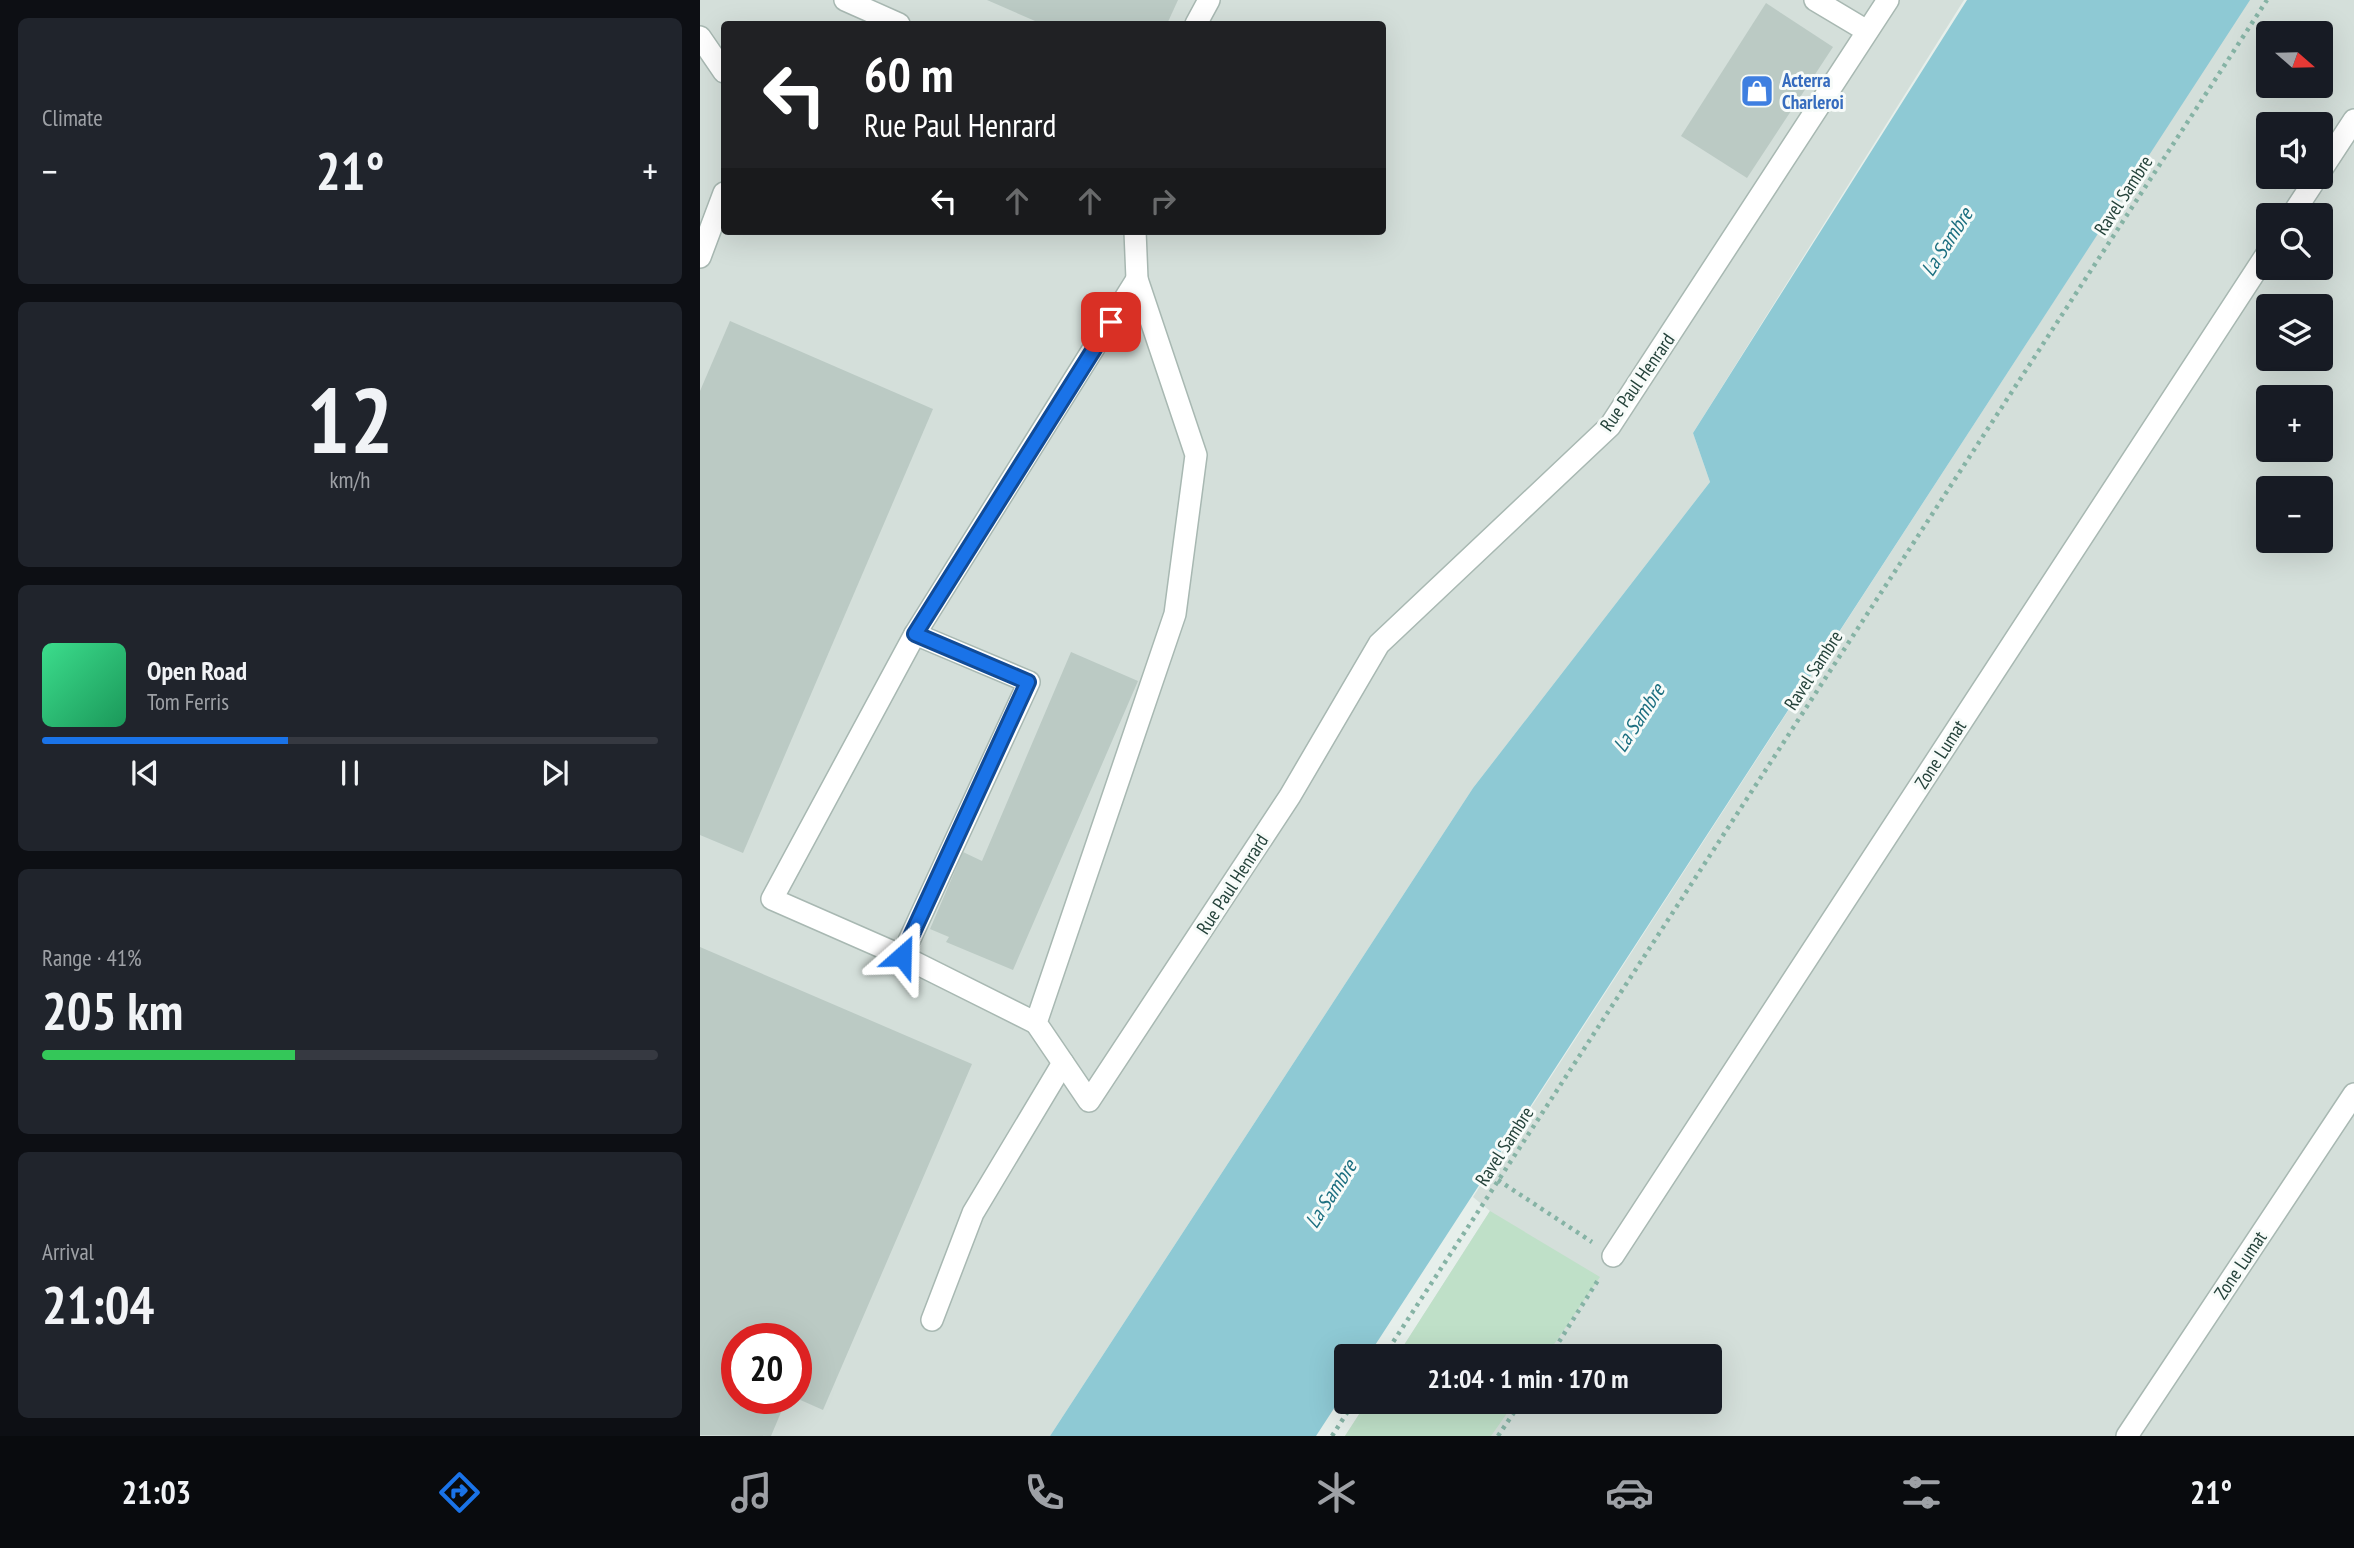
<!DOCTYPE html>
<meta charset="utf-8">
<style>
:root{--surface:#171b24;--page:#20242c;--text:#f1f3f6;--muted:#9ea1a6;--line:#363941;--accent:#1a73e8}
body{margin:0;font-family:"PT Sans Narrow",sans-serif;background:var(--page);color:var(--text);height:100vh;display:flex;flex-direction:column;font-size:26px;white-space:nowrap}
*{box-sizing:border-box;margin:0}
p{font-size:23px;color:var(--muted)}
.icon{flex:none;width:38px;height:38px;fill:none;stroke:currentColor;stroke-width:2;stroke-linecap:round;stroke-linejoin:round}
.map{position:relative;flex:1;overflow:hidden}
.details{display:flex;flex-direction:column;gap:18px;padding:18px;background:#0d0f14;width:700px}
.details>*{flex:none}
.top-card{position:absolute;left:21px;top:21px;width:665px;height:214px;border-radius:7px;box-shadow:0 7px 28px #0002;background:#202124;color:#fff;overflow:hidden}
.needle{width:46px;rotate:110deg}
.controls{position:absolute;left:1556px;top:21px;display:grid;gap:14px}
.controls a{display:grid;place-items:center;width:77px;height:77px;border-radius:7px;background:var(--surface);box-shadow:0 7px 28px #0002;font-size:35px}
.speed{position:absolute;left:21px;top:1323px;display:flex;gap:14px;font-size:35px;font-weight:700;text-align:center}
.speed>*{display:grid;place-content:center;width:91px;height:91px;border-radius:50%;background:var(--surface);box-shadow:0 7px 28px #0002;line-height:1}
.speed .limit{border:10px solid #d22;background:#fff;color:#111}
.pin{position:absolute;display:grid;place-items:center;width:60px;height:60px;color:#fff;margin:-30px;border-radius:14px;box-shadow:0 4px 10px #0006}
.me{position:absolute;width:77px;margin:-38px;rotate:25deg;stroke-linejoin:round;filter:drop-shadow(0 0 5px #0008)}
.turn{display:flex;align-items:center;gap:24px;height:147px;padding:0 28px;font-size:32px}
.turn .icon{width:91px;height:91px;stroke-width:2.5}
.turn b{display:block;font-size:49px;line-height:60px}
.lanes{display:flex;align-items:center;height:66px;padding:0 28px;background:#0003;justify-content:center;gap:35px;direction:ltr}
.lanes .off{opacity:.35}
.big{font-size:52px;font-weight:800;line-height:1.1}
.details .tile{flex:1;display:flex;flex-direction:column;justify-content:center;gap:10px;min-width:0;padding:0 24px;border-radius:10px;background:var(--page)}
.details .dial{align-items:center;gap:0}
.dial b{font-size:91px;line-height:1}
.song{display:flex;align-items:center;gap:21px}
.cover{width:84px;height:84px;border-radius:10px;background:linear-gradient(135deg,hsl(150 70% 55%),hsl(150 70% 35%))}
.played{height:7px;border-radius:4px;background:linear-gradient(90deg,var(--accent) 40%,var(--line) 40%)}
.keys{display:flex;justify-content:space-around;direction:ltr}
.heat{display:flex;justify-content:space-between;align-items:center;font-size:38px;direction:ltr}
.charge{height:10px;border-radius:5px;background:linear-gradient(90deg,#34c759 41%,var(--line) 0)}
.trip{position:absolute;left:634px;top:1344px;width:388px;height:70px;border-radius:7px;background:var(--surface);box-shadow:0 7px 28px #0002;font-weight:800;line-height:70px;text-align:center}
.tabs{display:flex;height:112px;justify-content:space-around;align-items:center;background:#090b0e;color:var(--muted)}
.tabs .icon{width:49px;height:49px}
.tabs .selected{color:var(--accent)}
.tabs b{font-size:32px;color:var(--text)}
main{display:flex;flex:1;min-height:0}
.map>svg:first-child{display:block}
</style>
<main>
<section class="details">
<div class="tile"><p>Climate</p>
<div class="heat"><a>−</a><b class="big">21°</b><a>+</a></div>
</div>
<div class="tile dial"><b>12</b><p>km/h</p></div>
<div class="tile">
<div class="song"><i class="cover"></i><div><b>Open Road</b><p>Tom Ferris</p></div></div>
<div class="played"></div>
<div class="keys"><svg class="icon" aria-label="previous" viewBox="0 0 24 24"><path d="M18 5L8 12l10 7zM5 5v14"/></svg><svg class="icon" aria-label="pause" viewBox="0 0 24 24"><path d="M8 5v14M16 5v14"/></svg><svg class="icon" aria-label="next" viewBox="0 0 24 24"><path d="M6 5l10 7-10 7zM19 5v14"/></svg></div>
</div>
<div class="tile"><p>Range · 41%</p><b class="big">205 km</b><div class="charge"></div></div>
<div class="tile"><p>Arrival</p><b class="big">21:04</b></div>
</section>
<div class="map">
<svg width="1654" height="1436" viewBox="0 0 1654 1436">
<rect width="100%" height="100%" fill="#e6efeb"/>
<!-- built -->
<g fill="#d4dfda" fill-rule="evenodd">
<path d="M 0,0 L 1264,0 L 993,433 L 1010,482 L 773,788 L 350,1436 L 0,1436 ZM 24,24 L 682,24 L 682,231 L 24,231 ZM 37,1339 L 96,1339 L 96,1398 L 37,1398 Z"/>
<path d="M 1549,0 L 1654,0 L 1654,1436 L 645,1436 L 667,1402 L 1010,1402 L 1010,1356 L 697,1356 L 790,1211 L 773,1197 ZM 1568,33 L 1620,33 L 1620,86 L 1568,86 ZM 1568,124 L 1620,124 L 1620,177 L 1568,177 ZM 1568,215 L 1620,215 L 1620,268 L 1568,268 ZM 1568,306 L 1620,306 L 1620,359 L 1568,359 ZM 1568,397 L 1620,397 L 1620,450 L 1568,450 ZM 1568,488 L 1620,488 L 1620,541 L 1568,541 Z"/>
</g>
<!-- green -->
<g fill="#bfe0c8">
<polygon points="790,1211 900,1277 846,1356 697,1356"/>
<polygon points="667,1402 815,1402 791,1436 645,1436"/>
</g>
<!-- water -->
<polygon fill="#8ec9d4" points="1267,0 1550,0 668,1356 646,1356 646,1390 616,1436 350,1436 773,788 1010,482 993,433"/>
<!-- building -->
<g fill="#bbcac4">
<polygon points="287,0 478,0 467,24 342,24"/>
<polygon points="1066,3 1133,47 1047,178 981,136"/>
<polygon points="30,321 233,409 43,853 0,835 0,391"/>
<polygon points="371,652 438,681 313,970 246,942 249,937 230,929 263,852 282,861"/>
<polygon points="0,947 272,1064 123,1410 96,1398 96,1339 37,1339 37,1398 87,1398 71,1436 0,1435"/>
</g>
<g fill="none" stroke-linecap="round" stroke-linejoin="round">
<defs>
<g id="minor">
<polyline points="145,0 199,24"/>
<polyline points="1115,0 1167,31"/>
<polyline points="496,24 509,0"/>
<polyline points="0,37 24,72"/>
<polyline points="1620,172 1654,120"/>
<polyline points="1592,215 1617,177"/>
<polyline points="435,231 437,279 496,455 475,614 336,1023 389,1101 590,796 679,644 910,426 1188,0"/>
<polyline points="0,257 24,193"/>
<polyline points="202,956 329,682 215,634"/>
<polyline points="336,1023 202,956 72,899 215,634 437,279"/>
<polyline points="913,1256 1568,252"/>
<polyline points="232,1320 273,1213 363,1063"/>
<polyline points="1427,1436 1654,1094"/>
</g>
</defs>
<!-- minor casing -->
<use href="#minor" stroke="#a8b8b2" stroke-width="24"/>
<!-- path -->
<g stroke="#86b3a5" stroke-width="4.5" stroke-dasharray="3.5 5" stroke-linecap="butt">
<polyline points="798,1180 892,1242"/>
<polyline points="684,1356 1567,0"/>
<polyline points="850,1356 900,1277"/>
<polyline points="632,1436 654,1402"/>
<polyline points="798,1436 821,1402"/>
</g>
<!-- minor -->
<use href="#minor" stroke="#fff" stroke-width="21"/>
</g>
<g fill="none" stroke-linecap="round" stroke-linejoin="round">
<defs>
<polyline id="route" points="202,956 328,682 215,634 411,322"/>
</defs>
<!-- route casing -->
<use href="#route" stroke="#114b97" stroke-width="18"/>
<!-- route -->
<use href="#route" stroke="#1a73e8" stroke-width="12"/>
</g>
<!-- icons -->
<defs>
<symbol id="shop-square" viewBox="-11 -11 22 22"><rect x="-9" y="-9" width="18" height="18" rx="4" fill="#3f7fe0" stroke="#f7fbf9"/><path d="M-5-2.5h2.3a2.7 3.5 0 0 1 5.4 0H5L5.5 6h-11ZM-1.5-2.5h3a1.5 2.3 0 0 0-3 0Z" fill="#fff"/></symbol>
</defs>
<g fill-rule="evenodd">
<use href="#shop-square" x="1038" y="72" width="38" height="38"/>
</g>
<g text-anchor="middle" stroke-width="6" stroke-linejoin="round" paint-order="stroke">
<!-- shop labels -->
<g font-size="19" font-weight="bold" fill="#366cbe" stroke="#f7fbf9" text-anchor="start">
<text x="1082" y="87">Acterra<tspan x="1082" dy="22">Charleroi</tspan></text>
</g>
<!-- street labels -->
<g font-size="19" fill="#24423a" stroke="#f7fbf9">
<text transform="translate(1423 195) rotate(-57)" y="7">Ravel Sambre</text>
<text transform="translate(937 382) rotate(-55)" y="7">Rue Paul Henrard</text>
<text transform="translate(1113 670) rotate(-57)" y="7">Ravel Sambre</text>
<text transform="translate(1240 754) rotate(-57)" y="7">Zone Lumat</text>
<text transform="translate(532 884) rotate(-57)" y="7">Rue Paul Henrard</text>
<text transform="translate(804 1146) rotate(-57)" y="7">Ravel Sambre</text>
<text transform="translate(1540 1265) rotate(-56)" y="7">Zone Lumat</text>
</g>
<!-- water labels -->
<g font-size="21" font-style="italic" fill="#1c6f80" stroke="#f7fbf9">
<text transform="translate(1247 242) rotate(-57)" y="7">La Sambre</text>
<text transform="translate(939 718) rotate(-57)" y="7">La Sambre</text>
<text transform="translate(631 1194) rotate(-57)" y="7">La Sambre</text>
</g>
</g>
</svg>
<div class="controls">
<a><svg class="needle" viewBox="-14 -14 28 28"><path d="M0-13l5 13h-10z" fill="#e53935"/><path d="M0 13l5-13h-10z" fill="#9ea1a6"/></svg></a>
<a><svg class="icon" aria-label="sound" viewBox="0 0 24 24"><path d="M4 9h4l5-4v14l-5-4H4zM17 9q2 3 0 6"/></svg></a>
<a><svg class="icon" aria-label="search" viewBox="0 0 24 24"><circle cx="10" cy="10" r="6"/><path d="M15 15l6 6"/></svg></a>
<a><svg class="icon" aria-label="layers" viewBox="0 0 24 24"><path d="M12 4l9 5-9 5-9-5zM3 14l9 5 9-5"/></svg></a>
<a>+</a>
<a>−</a>
</div>
<div class="speed"><div class="limit">20</div></div>
<div class="pin" style="left:411px;top:322px;background:#d93025"><svg class="icon" aria-label="arrive" viewBox="0 0 24 24"><path d="M6 21V4h12l-3 4 3 4H6"/></svg></div>
<svg class="me" style="left:202px;top:956px" viewBox="-20 -20 40 40"><path d="M0-17L14 15 0 8-14 15z" fill="#1a73e8" stroke="#fff" stroke-width="4"/></svg>
<div class="trip">21:04 · 1 min · 170 m</div>
<div class="top-card">
<div class="turn"><svg class="icon" aria-label="left" viewBox="0 0 24 24"><path d="M17 20v-9H6M10 6l-5 5 5 5"/></svg><div><b>60 m</b>Rue Paul Henrard</div></div>
<div class="lanes"><svg class="icon" aria-label="left" viewBox="0 0 24 24"><path d="M17 20v-9H6M10 6l-5 5 5 5"/></svg><svg class="icon off" aria-label="ahead" viewBox="0 0 24 24"><path d="M12 20V5M6 11l6-6 6 6"/></svg><svg class="icon off" aria-label="ahead" viewBox="0 0 24 24"><path d="M12 20V5M6 11l6-6 6 6"/></svg><svg class="icon off" aria-label="right" viewBox="0 0 24 24"><path d="M7 20v-9h11M14 6l5 5-5 5"/></svg></div>
</div>
</div>
</main>
<nav class="tabs">
<b>21:03</b>
<svg class="icon selected" aria-label="directions" viewBox="0 0 24 24"><path d="M12 3l9 9-9 9-9-9zM9 14v-3h6M13 9l2 2-2 2"/></svg>
<svg class="icon" aria-label="music" viewBox="0 0 24 24"><path d="M9 18V5l10-2v13"/><circle cx="6" cy="18" r="3"/><circle cx="16" cy="16" r="3"/></svg>
<svg class="icon" aria-label="phone" viewBox="0 0 24 24"><path d="M5 4h4l2 5-3 2q2 4 5 5l2-3 5 2v4C11 20 4 13 5 4z"/></svg>
<svg class="icon" aria-label="climate" viewBox="0 0 24 24"><path d="M12 3v18M4 7l16 10M4 17L20 7"/></svg>
<svg class="icon" aria-label="car" viewBox="0 0 24 24"><path d="M5 17H2v-5l4-1 3-4h7l3 4 3 1v5h-3M9 17h6M6 11h13"/><circle cx="7" cy="17" r="2"/><circle cx="17" cy="17" r="2"/></svg>
<svg class="icon" aria-label="filters" viewBox="0 0 24 24"><path d="M4 7h16M4 17h16"/><circle cx="9" cy="7" r="2"/><circle cx="15" cy="17" r="2"/></svg>
<b>21°</b>
</nav>
